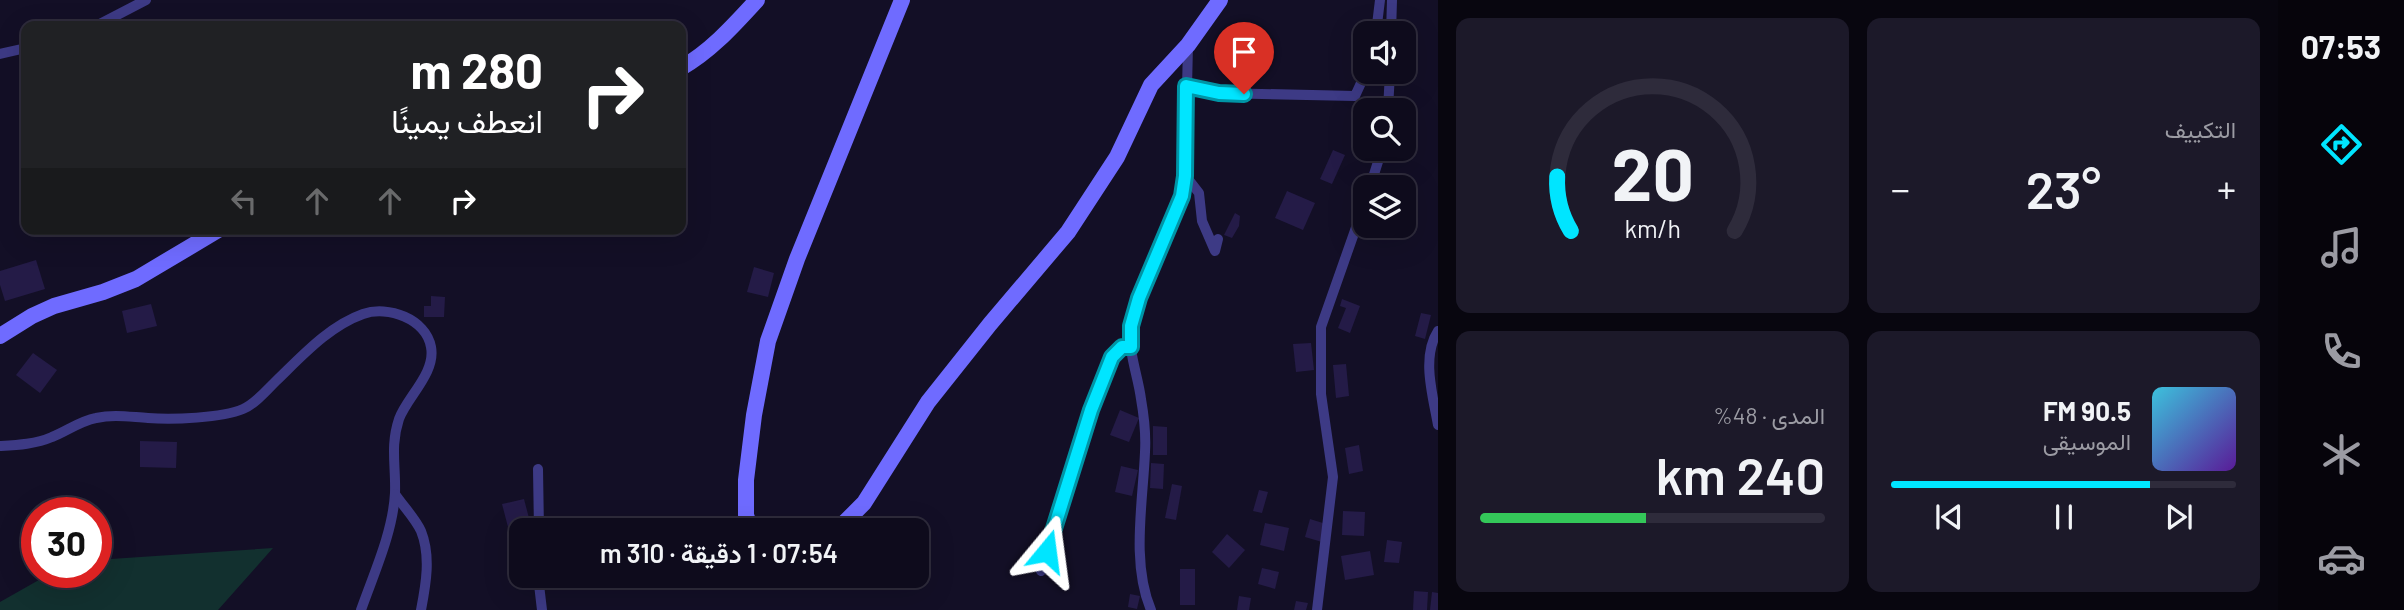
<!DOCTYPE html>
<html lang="ar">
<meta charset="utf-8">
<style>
:root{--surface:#0e0b1c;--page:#1c1929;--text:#f1f3f6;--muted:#9b9ba3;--line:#2e2b3b;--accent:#00e5ff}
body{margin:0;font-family:Barlow,Vazirmatn,sans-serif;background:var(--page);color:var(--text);direction:rtl;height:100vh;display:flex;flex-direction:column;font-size:26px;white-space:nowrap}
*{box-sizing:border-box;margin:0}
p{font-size:23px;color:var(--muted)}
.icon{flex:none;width:38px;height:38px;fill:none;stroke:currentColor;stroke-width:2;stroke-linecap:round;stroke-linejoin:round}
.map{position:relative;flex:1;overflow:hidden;direction:ltr}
.details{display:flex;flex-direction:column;gap:18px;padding:18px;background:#08060f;width:840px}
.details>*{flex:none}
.hud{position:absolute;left:21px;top:21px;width:665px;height:214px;border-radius:14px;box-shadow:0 7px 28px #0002,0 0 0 2px var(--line);direction:rtl;background:#202124;color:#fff;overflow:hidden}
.fabs{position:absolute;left:1353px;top:21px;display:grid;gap:14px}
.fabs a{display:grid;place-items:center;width:63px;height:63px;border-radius:14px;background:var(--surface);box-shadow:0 7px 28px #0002,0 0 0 2px var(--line);font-size:35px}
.speed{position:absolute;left:21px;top:497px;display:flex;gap:14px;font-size:35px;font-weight:700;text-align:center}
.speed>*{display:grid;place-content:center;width:91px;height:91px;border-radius:50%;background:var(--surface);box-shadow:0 7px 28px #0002,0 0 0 2px var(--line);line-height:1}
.speed .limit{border:10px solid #d22;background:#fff;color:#111}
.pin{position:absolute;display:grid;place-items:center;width:60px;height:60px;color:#fff;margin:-72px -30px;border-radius:50% 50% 50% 0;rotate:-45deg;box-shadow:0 0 7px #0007}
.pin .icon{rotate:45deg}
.me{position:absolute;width:77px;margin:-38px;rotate:16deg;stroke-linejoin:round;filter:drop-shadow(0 0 5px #0008)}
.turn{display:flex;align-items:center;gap:24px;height:147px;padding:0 28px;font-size:32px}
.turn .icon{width:91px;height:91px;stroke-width:2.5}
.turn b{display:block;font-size:49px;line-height:60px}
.lanes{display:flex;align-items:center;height:66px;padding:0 28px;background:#0003;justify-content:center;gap:35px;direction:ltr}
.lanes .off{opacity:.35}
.big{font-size:52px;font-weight:600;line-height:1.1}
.details .tile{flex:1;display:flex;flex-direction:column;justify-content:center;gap:10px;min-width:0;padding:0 24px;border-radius:14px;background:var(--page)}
.details .dial{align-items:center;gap:0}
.dial svg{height:182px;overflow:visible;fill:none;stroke:var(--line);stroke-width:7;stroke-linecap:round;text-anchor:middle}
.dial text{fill:var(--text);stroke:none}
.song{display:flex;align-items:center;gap:21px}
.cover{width:84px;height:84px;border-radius:10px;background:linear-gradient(135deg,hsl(190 70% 55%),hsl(270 70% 35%))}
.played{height:7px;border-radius:4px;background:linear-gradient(90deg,var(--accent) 75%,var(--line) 75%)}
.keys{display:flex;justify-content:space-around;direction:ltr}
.heat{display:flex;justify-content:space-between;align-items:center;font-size:38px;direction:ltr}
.charge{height:10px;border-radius:5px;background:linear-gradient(90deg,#34c759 48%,var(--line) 0)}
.details .tiles{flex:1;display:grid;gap:18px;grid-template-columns:repeat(2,1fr)}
.trip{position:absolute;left:509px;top:518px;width:420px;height:70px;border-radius:14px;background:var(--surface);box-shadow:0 7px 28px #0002,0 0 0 2px var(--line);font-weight:600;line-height:70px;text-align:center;direction:rtl}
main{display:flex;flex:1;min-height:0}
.menu{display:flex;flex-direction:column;width:126px;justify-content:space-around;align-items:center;background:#06040b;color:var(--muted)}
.menu .icon{width:49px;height:49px}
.menu .current{color:var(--accent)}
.menu b{font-size:32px;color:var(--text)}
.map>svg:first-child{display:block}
</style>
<main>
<nav class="menu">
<b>07:53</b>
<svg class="icon current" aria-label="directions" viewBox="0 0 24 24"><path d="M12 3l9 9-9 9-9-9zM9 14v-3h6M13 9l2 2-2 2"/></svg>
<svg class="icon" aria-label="music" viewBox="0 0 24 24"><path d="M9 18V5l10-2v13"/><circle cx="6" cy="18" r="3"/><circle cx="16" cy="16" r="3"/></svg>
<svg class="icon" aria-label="phone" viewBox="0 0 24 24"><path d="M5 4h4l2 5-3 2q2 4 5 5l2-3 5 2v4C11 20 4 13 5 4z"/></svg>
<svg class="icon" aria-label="climate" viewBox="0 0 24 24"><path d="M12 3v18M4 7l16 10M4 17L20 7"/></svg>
<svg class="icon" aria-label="car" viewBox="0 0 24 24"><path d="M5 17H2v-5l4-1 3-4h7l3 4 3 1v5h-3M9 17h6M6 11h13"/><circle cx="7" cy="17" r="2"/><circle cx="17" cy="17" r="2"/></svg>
</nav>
<section class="details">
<div class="tiles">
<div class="tile"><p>التكييف</p>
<div class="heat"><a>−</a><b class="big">23°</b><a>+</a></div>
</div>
<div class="tile dial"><svg viewBox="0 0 100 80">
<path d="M14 69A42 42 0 1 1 86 69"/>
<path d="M14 69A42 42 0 0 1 8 45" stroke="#00e5ff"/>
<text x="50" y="56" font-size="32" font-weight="700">20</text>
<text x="50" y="72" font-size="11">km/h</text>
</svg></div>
<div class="tile">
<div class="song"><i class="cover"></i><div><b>90.5 FM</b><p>الموسيقى</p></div></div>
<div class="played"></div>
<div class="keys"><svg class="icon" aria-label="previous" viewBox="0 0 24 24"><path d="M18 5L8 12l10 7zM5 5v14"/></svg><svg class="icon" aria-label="pause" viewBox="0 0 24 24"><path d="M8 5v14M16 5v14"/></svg><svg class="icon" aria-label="next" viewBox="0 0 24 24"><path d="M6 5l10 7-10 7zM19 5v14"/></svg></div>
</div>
<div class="tile"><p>المدى · 48%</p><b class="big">240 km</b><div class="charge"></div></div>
</div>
</section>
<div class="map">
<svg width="1438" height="610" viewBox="0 0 1438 610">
<rect width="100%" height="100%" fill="#130f26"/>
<!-- green -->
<polygon fill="#12302f" points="273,548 218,610 0,610 0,602 53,572 96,572 96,560"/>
<!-- building -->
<g fill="#241b47">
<polygon points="1333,150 1345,155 1332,184 1320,179"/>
<polygon points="1287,191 1315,203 1303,230 1275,218"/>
<polygon points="1235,213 1240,216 1239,226 1232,238 1224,235"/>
<polygon points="36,260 45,289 5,301 0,285 0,271"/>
<polygon points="754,267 774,273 768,297 747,292"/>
<polygon points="431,296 445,297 444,317 424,317 424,306 431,306"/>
<polygon points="1342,299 1360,306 1350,333 1338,328 1346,308 1340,306"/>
<polygon points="151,304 157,326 127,333 122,311"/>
<polygon points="1421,313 1431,315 1425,339 1415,336"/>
<polygon points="1311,343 1314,370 1296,372 1293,344"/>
<polygon points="33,353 57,370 40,393 16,375"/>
<polygon points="1346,364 1349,396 1336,398 1333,365"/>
<polygon points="1120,410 1139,418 1129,442 1110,435"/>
<polygon points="1153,426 1167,427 1167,455 1153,455"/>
<polygon points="140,441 177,442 176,468 140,467"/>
<polygon points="1359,445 1363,471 1349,474 1345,448"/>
<polygon points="1151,463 1164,464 1163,489 1150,488"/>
<polygon points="1121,466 1138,470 1132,496 1115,492"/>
<polygon points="1172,484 1182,486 1176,520 1165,518"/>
<polygon points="1259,490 1268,492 1262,513 1253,511"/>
<polygon points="524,499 530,522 508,527 502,504"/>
<polygon points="1343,511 1365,512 1364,536 1342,535"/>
<polygon points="1310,519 1326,524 1322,542 1305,537"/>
<polygon points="1265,523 1289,528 1284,551 1260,545"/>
<polygon points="1227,534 1245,550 1229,568 1212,552"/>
<polygon points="1387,540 1402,542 1399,563 1384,562"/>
<polygon points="1370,551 1374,575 1345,580 1341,556"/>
<polygon points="1262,568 1279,572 1275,589 1258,584"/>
<rect x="1180" y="569" width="15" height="36"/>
<polygon points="1414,591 1428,592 1427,610 1413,610"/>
<polygon points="1432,592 1438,593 1438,610 1430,610"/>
<polygon points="1130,594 1140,596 1137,609 1128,607"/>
<polygon points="1239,596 1251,598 1249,610 1237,610"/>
<polygon points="1296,601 1308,603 1306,610 1294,610"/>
</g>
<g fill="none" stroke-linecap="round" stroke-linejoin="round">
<!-- street -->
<g stroke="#3d3a85" stroke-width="10">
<polyline points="96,26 146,0"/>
<polyline points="1376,33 1380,0"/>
<polyline points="1391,33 1392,0"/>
<polyline points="0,54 26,48"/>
<polyline points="1186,86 1219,93 1355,96 1366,72"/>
<polyline points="1388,110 1390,72"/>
<polyline points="1185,175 1199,193 1202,221 1215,251 1218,239"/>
<polyline points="1370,187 1382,149"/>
<path d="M 1438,331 C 1421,357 1433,396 1438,425"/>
<path d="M 0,446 C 17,445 36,444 52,437 C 67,431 80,421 96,418 C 114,414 130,417 148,418 C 172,420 222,418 243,409 C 255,404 267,390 276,381 C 302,356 329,326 363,314 C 388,305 426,319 431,347 C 436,373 407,397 399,419 C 390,446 396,466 395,493 C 393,532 374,573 361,610"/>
<polyline points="538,469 539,530"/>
<path d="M 395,494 C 403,506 415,518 421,531 C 431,556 426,584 421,610"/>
<polyline points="1041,571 1091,410 1112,357 1122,347 1131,347"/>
<polyline points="538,576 542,610"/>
<path d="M 1151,610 C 1131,563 1143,502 1145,452 C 1146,435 1144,416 1141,399 C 1138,375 1127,350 1131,325 C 1140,273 1177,228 1185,175 L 1188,45"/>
<polyline points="1317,610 1333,477 1321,394 1321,327 1365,202"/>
</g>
<!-- secondary -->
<g stroke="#6f6bff" stroke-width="16">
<path d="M 681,68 C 711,51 734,25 757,0"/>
<polyline points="0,336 32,316 54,306 103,292 136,279 220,229"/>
<polyline points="751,530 746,515 746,480 754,415 768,341 797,259 902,0"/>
<polyline points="837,530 864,503 928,402 990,324 1068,232 1117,157 1151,85 1188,45 1220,0"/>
</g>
</g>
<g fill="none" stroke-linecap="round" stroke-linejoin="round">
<defs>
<polyline id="route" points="1047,551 1091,410 1112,357 1122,347 1131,347 1131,326 1139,298 1182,196 1185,176 1186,86 1219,93 1244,94"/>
</defs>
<!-- route casing -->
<use href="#route" stroke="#0095a6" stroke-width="18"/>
<!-- route -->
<use href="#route" stroke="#00e5ff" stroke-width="12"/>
</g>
</svg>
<div class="fabs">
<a><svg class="icon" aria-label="sound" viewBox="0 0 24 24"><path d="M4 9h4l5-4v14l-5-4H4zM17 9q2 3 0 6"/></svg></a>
<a><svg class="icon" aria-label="search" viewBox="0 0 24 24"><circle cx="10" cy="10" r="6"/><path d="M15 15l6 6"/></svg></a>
<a><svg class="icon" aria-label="layers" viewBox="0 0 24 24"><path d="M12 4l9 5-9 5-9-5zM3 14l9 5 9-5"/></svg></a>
</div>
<div class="speed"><div class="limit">30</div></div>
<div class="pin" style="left:1244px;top:94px;background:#d93025"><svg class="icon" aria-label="arrive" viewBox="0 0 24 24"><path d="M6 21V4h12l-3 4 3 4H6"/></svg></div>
<svg class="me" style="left:1047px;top:551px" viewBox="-20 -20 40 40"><path d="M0-17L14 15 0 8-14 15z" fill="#00e5ff" stroke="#fff" stroke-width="4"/></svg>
<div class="trip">07:54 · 1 دقيقة · 310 m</div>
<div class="hud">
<div class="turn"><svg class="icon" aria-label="right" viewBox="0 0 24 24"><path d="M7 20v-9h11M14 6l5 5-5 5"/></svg><div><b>280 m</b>انعطف يمينًا</div></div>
<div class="lanes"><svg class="icon off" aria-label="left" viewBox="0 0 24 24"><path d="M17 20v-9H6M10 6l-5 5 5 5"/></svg><svg class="icon off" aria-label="ahead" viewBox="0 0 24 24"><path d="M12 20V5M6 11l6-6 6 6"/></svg><svg class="icon off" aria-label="ahead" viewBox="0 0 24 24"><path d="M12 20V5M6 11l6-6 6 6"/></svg><svg class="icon" aria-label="right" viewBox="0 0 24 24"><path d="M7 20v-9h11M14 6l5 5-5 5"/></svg></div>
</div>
</div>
</main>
